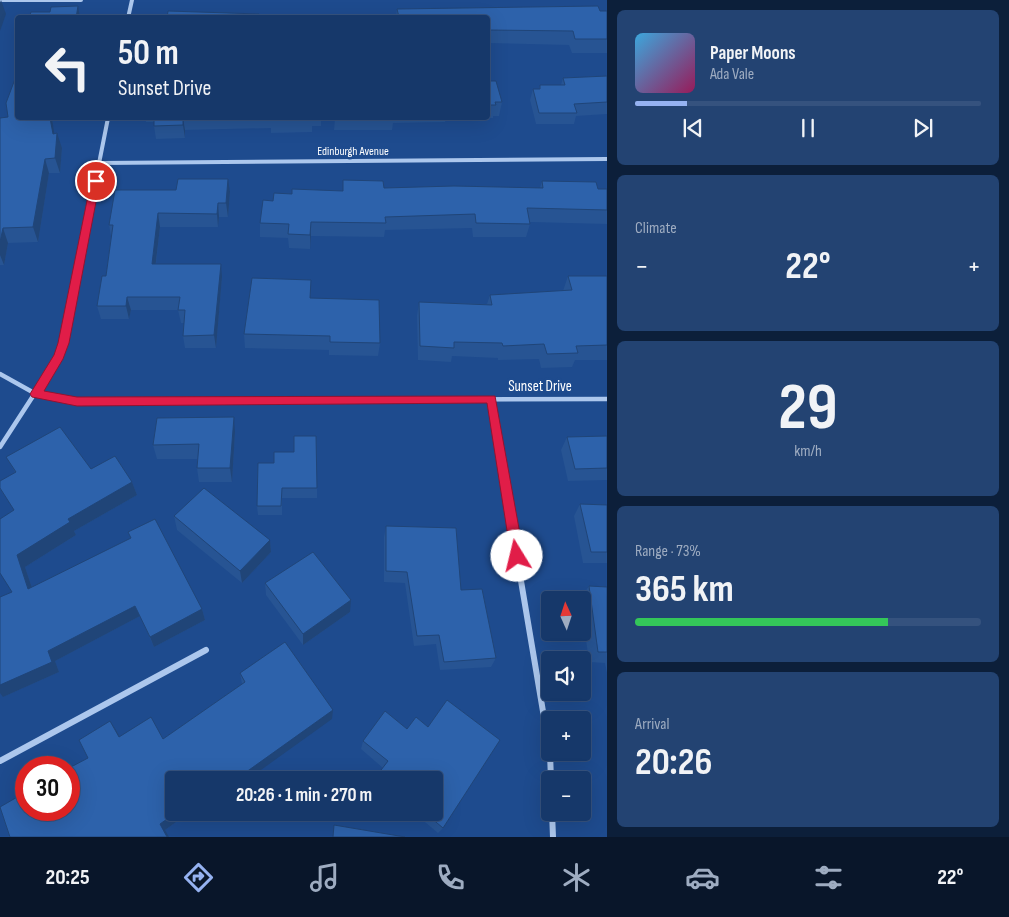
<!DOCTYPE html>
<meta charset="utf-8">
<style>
:root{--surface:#16386a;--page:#234372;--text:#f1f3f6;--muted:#9eacc1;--line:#35527e;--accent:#95b2f1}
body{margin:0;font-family:"Sofia Sans Condensed",sans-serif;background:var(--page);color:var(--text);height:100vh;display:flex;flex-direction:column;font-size:19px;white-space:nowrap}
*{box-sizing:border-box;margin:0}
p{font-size:16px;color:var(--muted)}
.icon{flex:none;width:28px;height:28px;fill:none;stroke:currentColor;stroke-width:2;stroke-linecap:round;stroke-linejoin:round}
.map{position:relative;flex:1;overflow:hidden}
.drawer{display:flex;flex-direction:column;gap:10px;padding:10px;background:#0c1f3a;width:402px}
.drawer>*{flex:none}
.banner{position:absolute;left:15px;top:15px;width:475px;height:105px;border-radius:5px;box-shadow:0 5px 20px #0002,0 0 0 1px var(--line);background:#16386a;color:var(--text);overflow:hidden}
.needle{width:32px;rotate:357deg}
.controls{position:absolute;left:541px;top:591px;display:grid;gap:10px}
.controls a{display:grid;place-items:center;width:50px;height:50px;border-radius:5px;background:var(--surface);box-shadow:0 5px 20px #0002,0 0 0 1px var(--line);font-size:25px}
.speed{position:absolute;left:15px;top:756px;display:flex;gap:10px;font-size:25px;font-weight:700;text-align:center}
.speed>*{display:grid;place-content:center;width:65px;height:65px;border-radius:50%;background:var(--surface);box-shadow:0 5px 20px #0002,0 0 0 1px var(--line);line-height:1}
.speed .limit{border:8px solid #d22;background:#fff;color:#111}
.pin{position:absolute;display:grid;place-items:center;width:42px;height:42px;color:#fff;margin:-21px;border:2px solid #fff;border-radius:50%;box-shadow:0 1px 5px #0007}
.me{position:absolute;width:55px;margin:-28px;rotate:351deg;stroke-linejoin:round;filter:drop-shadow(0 0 4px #0008)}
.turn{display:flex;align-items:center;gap:18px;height:105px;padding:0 20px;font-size:22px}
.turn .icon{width:65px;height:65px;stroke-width:2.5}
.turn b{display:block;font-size:35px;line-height:42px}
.big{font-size:38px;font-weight:700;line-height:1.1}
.drawer .tile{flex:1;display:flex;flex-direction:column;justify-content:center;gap:8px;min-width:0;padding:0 18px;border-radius:8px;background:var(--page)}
.drawer .dial{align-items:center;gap:0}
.dial b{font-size:65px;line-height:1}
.song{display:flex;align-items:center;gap:15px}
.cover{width:60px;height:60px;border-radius:8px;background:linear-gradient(135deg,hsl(200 70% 55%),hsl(330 70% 35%))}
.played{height:5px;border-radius:2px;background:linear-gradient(90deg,var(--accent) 15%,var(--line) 15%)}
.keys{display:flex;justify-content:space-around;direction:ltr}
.heat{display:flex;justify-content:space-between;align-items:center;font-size:28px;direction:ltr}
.charge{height:8px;border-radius:4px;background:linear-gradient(90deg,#34c759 73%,var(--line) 0)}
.trip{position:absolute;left:165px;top:771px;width:278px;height:50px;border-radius:5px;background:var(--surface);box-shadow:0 5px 20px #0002,0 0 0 1px var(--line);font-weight:700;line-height:50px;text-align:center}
.tab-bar{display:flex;height:80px;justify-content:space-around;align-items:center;background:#09162a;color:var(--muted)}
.tab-bar .icon{width:35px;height:35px}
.tab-bar .active{color:var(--accent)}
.tab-bar b{font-size:22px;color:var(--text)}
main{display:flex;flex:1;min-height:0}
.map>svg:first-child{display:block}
</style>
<main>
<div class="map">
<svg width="607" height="837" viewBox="0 0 607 837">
<rect width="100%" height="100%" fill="#1e4b8e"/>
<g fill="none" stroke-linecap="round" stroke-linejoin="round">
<!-- minor-far2 -->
<g stroke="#acc7ed" stroke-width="4">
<polyline points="0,0 81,0"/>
<polyline points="128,18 132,0"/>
<polyline points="99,163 607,159"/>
<polyline points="89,214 108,118"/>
</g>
<!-- minor-far1 -->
<g stroke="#acc7ed" stroke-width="4.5">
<polyline points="0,374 36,394 77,401 607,399"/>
<polyline points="491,399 506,487"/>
<polyline points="0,447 59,356 64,343 90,213"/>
</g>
<!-- minor -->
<g stroke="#acc7ed" stroke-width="6">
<polyline points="505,486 550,753 551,780"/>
<polyline points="0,761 206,650"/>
<polyline points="552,812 553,837"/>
</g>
</g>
<!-- wall -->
<g fill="#275493">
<polygon points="397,9 607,11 607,53 572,53 569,45 488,43 488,18 396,17"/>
<polygon points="607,76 607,114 576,116 574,124 536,124 530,100 533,89 539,89 540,85 561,85 563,78"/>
<polygon points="488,81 502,102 499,116 493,116 493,118 446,119 445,122 393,123 392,130 334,130 335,118 488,118"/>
<polygon points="0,118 52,118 54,134 62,148 60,173 49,173 38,242 8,243 4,265 0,265"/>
<polygon points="145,118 321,118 321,126 312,126 312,132 271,133 271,128 185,130 185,138 156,139 154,126 154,122 146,122"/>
<polygon points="343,180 384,188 540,188 542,181 598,189 607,189 607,224 530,222 530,224 526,237 473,237 472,228 385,230 384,237 311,236 310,249 289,248 288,238 260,237 260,223 273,201 292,194 343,191"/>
<polygon points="230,192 228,217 219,217 218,227 160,227 156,264 222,277 216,348 185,348 183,336 184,323 181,323 178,310 131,310 129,319 101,319 97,306 106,276 111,236 109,225"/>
<polygon points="568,276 607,276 607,360 575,360 572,367 541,368 539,359 498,360 498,358 452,356 451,362 418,360 417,316 419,302 487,304 490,295 563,291"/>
<polygon points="310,298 380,343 378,356 329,355 329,350 245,348 244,334"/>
<polygon points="235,432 232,482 199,482 197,468 197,459 157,459 153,445"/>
<polygon points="607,436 607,480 568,481 561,450 567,437"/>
<polygon points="6,457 91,469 132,482 137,495 74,531 76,535 25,567 32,588 131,538 128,532 202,609 205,620 154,647 140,616 55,661 59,672 3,697 12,592 14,510 0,489 15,472"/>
<polygon points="258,463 317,488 317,498 282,498 282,515 258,515 257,506"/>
<polygon points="580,504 607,505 607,563 583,563 574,516"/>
<polygon points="174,516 270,540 271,552 242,583 177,530"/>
<polygon points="386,526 461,590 496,658 491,667 440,670 436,644 414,646 405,583 384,582 384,537"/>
<polygon points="265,583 350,612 303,645 266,595"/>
<polygon points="589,586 607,587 607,673 605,663 589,662 582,610 582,600 581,600 581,598"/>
<polygon points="240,673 332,719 174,780 174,812 190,812 165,830 88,758 116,730 120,737 163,739 242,684"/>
<polygon points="447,700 500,740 443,828 438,833 413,812 434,812 434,780 376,780 378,774 383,768 361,749 363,741 385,711 407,729 416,717 428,727"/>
</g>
<!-- shaded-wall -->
<g fill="#204578">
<polygon points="1,0 6,14 0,31 0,3"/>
<polygon points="78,6 80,18 76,18"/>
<polygon points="50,118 52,118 56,145 57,133 62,148 60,173 55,158"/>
<polygon points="183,118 185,130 185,138 183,125"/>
<polygon points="45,159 49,173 38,242 33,227"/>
<polygon points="228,179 230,192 228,217 226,203"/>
<polygon points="218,203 219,217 218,227 217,214"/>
<polygon points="158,213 160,227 154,278 152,264"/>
<polygon points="311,222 311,236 310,249 310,235"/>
<polygon points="3,228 8,243 4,265 0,255 0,242"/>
<polygon points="221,264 222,277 216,348 214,335"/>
<polygon points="127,297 131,310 129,319 126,306"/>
<polygon points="234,417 235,432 232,482 230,468"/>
<polygon points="132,482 137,495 74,531 76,535 25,567 36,600 28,589 17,555 68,519"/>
<polygon points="270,540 271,552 242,583 240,571"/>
<polygon points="351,600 350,612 303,645 303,634"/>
<polygon points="135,606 140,616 55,661 59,672 3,697 0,693 0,685 48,651"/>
<polygon points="202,609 205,620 154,647 150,637"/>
<polygon points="333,710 332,719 247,780 235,780"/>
<polygon points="110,721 116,730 125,746 119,737"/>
<polygon points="177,812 190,812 165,830 169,837 167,837 160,824"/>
</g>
<!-- building -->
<g fill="#2d62ab" stroke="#204578">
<polygon points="78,6 76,18 29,18 31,12 50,12 51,7"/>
<polygon points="598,6 600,11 607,11 607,39 575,39 573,31 488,30 488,18 345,18 345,15 399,17 397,9"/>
<polygon points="168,11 259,14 259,18 167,18"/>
<polygon points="18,71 18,118 50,118 53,134 57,133 55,158 45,159 33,227 3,228 0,242 0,118 8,117 6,103"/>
<polygon points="607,76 607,102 574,104 577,113 539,113 533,89 540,89 540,85 565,85 563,78"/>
<polygon points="488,81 496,81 502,102 495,102 496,105 488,105"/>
<polygon points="154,118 183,118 183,125 154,126"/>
<rect x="271" y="118" width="41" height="2"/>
<polygon points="178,179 228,179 226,203 218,203 217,214 158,213 152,264 221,264 214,335 183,336 185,310 178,310 180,297 127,297 126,306 97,306 102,276 106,276 113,225 109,225 115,190 176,190"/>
<polygon points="343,180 383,181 384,188 454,186 543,188 542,181 596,182 598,189 607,189 607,210 527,208 530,224 476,223 475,214 385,217 386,223 311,222 310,235 288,234 289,224 260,223 263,200 273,201 274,193 292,194 292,189 343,191"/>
<polygon points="568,276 607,276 607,345 576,346 578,353 547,354 544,344 503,346 502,343 454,342 454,348 420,346 419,302 492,305 490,295 572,290"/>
<polygon points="252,278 311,280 310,298 379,300 380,343 330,342 330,336 244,334"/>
<polygon points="234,417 230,468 197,468 199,444 153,445 157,418"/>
<polygon points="60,427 91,469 115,456 132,482 68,519 70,522 17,555 28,589 131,538 128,532 155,519 202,609 150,637 135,606 48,651 52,662 0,685 0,597 12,592 0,573 0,519 14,510 0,488 0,481 16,472 6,457"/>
<polygon points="294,436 316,436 317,488 282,488 281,506 257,506 258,463 274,463 274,452 294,452"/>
<polygon points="607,436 607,468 575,469 567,437"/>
<polygon points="204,488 270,540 240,571 174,516"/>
<polygon points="580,504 607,505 607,552 591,552"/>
<polygon points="386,526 456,528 461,590 482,589 496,658 444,662 439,635 417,636 407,572 386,571"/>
<polygon points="313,552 351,600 303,634 265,583"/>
<polygon points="589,586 607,587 607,652 598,652"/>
<polygon points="285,642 333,710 235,780 174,780 174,812 177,812 160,824 167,837 10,837 0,807 26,792 26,810 69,810 69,768 88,758 79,740 110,721 119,737 151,717 163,739 245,682 240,673"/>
<polygon points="447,700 500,740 443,828 424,812 434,812 434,780 385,780 378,774 388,761 363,741 385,711 407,729 416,717 428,727"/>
<polygon points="334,825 405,837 333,837"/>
</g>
<!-- route -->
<polygon fill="#e11d48" stroke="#92132f" points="96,178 100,181 69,343 63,359 44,391 77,397 495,396 524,556 522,560 513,560 511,556 487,403 77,406 32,397 30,394 54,355 58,343 91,181"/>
<g text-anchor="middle" stroke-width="5" stroke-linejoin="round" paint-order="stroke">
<!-- far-street labels -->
<g font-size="12" fill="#fff" stroke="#1e4b8e">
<text x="353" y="155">Edinburgh Avenue</text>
</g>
<!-- street labels -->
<g font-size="15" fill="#fff" stroke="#1e4b8e">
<text x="540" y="391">Sunset Drive</text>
</g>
</g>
</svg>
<div class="controls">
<a><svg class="needle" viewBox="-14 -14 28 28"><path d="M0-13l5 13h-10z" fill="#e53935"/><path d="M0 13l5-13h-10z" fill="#9eacc1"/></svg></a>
<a><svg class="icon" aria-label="sound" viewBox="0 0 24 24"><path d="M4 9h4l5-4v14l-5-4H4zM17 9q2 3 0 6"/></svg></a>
<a>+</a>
<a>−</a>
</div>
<div class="speed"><div class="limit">30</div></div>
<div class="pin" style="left:96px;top:181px;background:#d93025"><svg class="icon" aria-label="arrive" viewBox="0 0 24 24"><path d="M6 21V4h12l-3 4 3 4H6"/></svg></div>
<svg class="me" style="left:517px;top:556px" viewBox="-20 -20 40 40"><circle r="19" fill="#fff"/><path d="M0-13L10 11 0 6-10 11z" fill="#e11d48"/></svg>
<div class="trip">20:26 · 1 min · 270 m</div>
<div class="banner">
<div class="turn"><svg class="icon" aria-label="left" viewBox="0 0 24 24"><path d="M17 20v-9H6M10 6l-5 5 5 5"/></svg><div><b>50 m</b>Sunset Drive</div></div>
</div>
</div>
<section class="drawer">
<div class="tile">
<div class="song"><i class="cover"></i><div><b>Paper Moons</b><p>Ada Vale</p></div></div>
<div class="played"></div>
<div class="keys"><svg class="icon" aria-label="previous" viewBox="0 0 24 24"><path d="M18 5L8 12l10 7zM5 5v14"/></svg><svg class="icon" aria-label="pause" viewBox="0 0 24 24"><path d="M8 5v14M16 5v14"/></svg><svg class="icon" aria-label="next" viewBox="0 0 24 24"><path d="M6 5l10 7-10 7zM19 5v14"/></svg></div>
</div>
<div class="tile"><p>Climate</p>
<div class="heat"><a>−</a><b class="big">22°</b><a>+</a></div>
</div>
<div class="tile dial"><b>29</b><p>km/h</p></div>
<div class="tile"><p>Range · 73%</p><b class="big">365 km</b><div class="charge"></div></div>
<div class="tile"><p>Arrival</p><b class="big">20:26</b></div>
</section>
</main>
<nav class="tab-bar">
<b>20:25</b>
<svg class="icon active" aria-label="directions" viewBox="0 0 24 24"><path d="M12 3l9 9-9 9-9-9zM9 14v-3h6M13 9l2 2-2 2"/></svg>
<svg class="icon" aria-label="music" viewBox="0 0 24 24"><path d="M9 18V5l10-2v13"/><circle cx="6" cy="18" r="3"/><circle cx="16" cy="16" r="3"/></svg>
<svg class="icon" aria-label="phone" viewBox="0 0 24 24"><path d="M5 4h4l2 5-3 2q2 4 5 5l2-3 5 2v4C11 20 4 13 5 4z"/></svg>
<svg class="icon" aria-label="climate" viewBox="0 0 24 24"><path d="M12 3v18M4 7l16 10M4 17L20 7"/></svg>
<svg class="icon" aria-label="car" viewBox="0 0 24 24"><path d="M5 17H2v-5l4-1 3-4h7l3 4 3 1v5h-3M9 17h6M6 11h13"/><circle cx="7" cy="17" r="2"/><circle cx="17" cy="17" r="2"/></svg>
<svg class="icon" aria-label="filters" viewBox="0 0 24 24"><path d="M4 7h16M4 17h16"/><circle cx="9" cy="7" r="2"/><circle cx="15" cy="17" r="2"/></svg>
<b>22°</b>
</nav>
